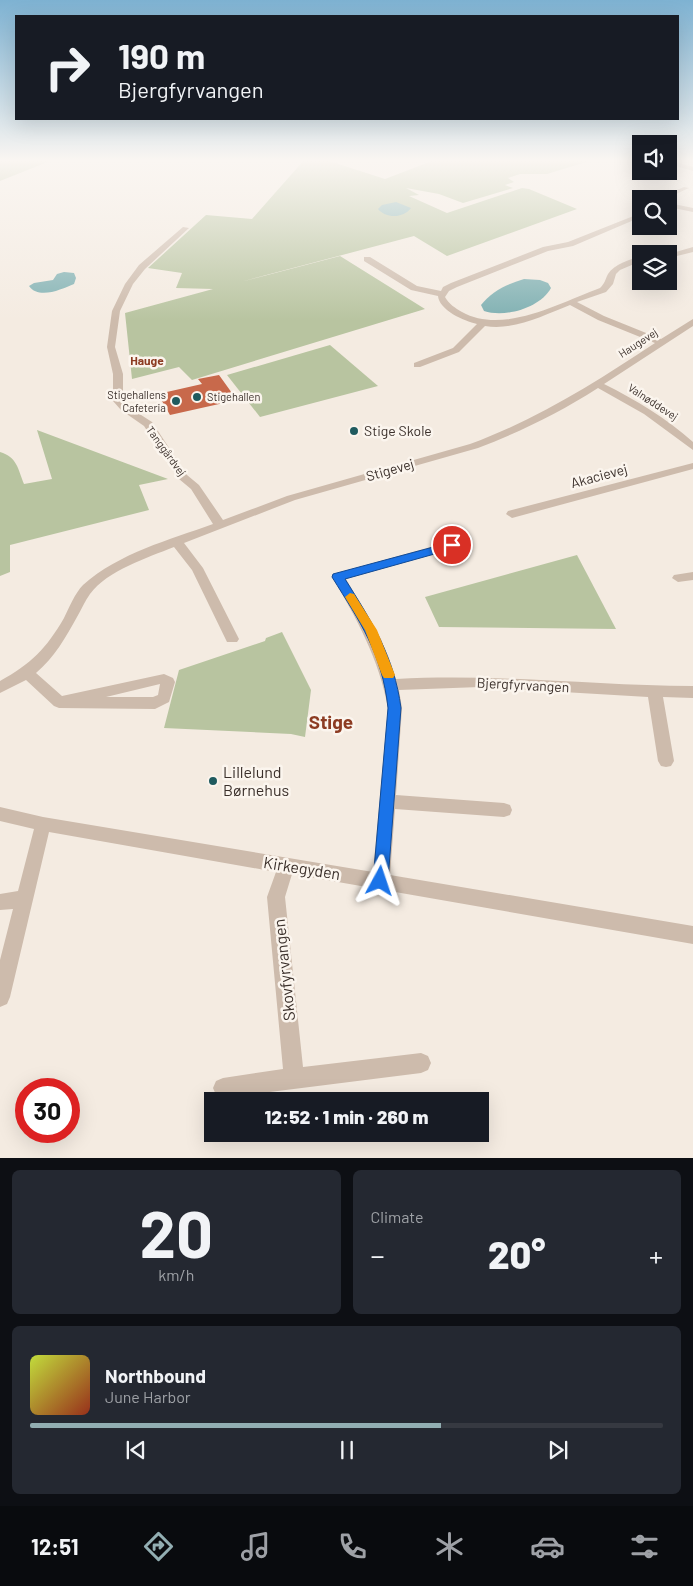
<!DOCTYPE html>
<meta charset="utf-8">
<style>
:root{--surface:#171b24;--page:#242831;--text:#f1f3f6;--muted:#9ea1a6;--line:#363941;--accent:#92aeb2}
body{margin:0;font-family:Barlow,sans-serif;background:var(--page);color:var(--text);height:100vh;display:flex;flex-direction:column;font-size:19px;white-space:nowrap}
*{box-sizing:border-box;margin:0}
p{font-size:16px;color:var(--muted)}
.icon{flex:none;width:28px;height:28px;fill:none;stroke:currentColor;stroke-width:2;stroke-linecap:round;stroke-linejoin:round}
.map{position:relative;height:1158px;overflow:hidden}
.details{display:flex;flex-direction:column;gap:12px;padding:12px;background:#0d0f14;flex:1}
.details>*{flex:none}
.top-card{position:absolute;left:15px;top:15px;width:664px;height:105px;border-radius:0px;box-shadow:0 5px 20px #0002;background:#171b24;color:var(--text);overflow:hidden}
.controls{position:absolute;left:632px;top:135px;display:grid;gap:10px}
.controls a{display:grid;place-items:center;width:45px;height:45px;border-radius:0px;background:var(--surface);box-shadow:0 5px 20px #0002;font-size:25px}
.speed{position:absolute;left:15px;top:1078px;display:flex;gap:10px;font-size:25px;font-weight:700;text-align:center}
.speed>*{display:grid;place-content:center;width:65px;height:65px;border-radius:50%;background:var(--surface);box-shadow:0 5px 20px #0002;line-height:1}
.speed .limit{border:8px solid #d22;background:#fff;color:#111}
.pin{position:absolute;display:grid;place-items:center;width:42px;height:42px;color:#fff;margin:-21px;border:2px solid #fff;border-radius:50%;box-shadow:0 1px 5px #0007}
.me{position:absolute;width:55px;margin:-28px;rotate:5deg;stroke-linejoin:round;filter:drop-shadow(0 0 4px #0008)}
.turn{display:flex;align-items:center;gap:18px;height:105px;padding:0 20px;font-size:22px}
.turn .icon{width:65px;height:65px;stroke-width:2.5}
.turn b{display:block;font-size:35px;line-height:42px}
.big{font-size:38px;font-weight:800;line-height:1.1}
.details .tile{flex:1;display:flex;flex-direction:column;justify-content:center;gap:8px;min-width:0;padding:0 18px;border-radius:8px;background:var(--page)}
.details .dial{align-items:center;gap:0}
.dial b{font-size:65px;line-height:1}
.song{display:flex;align-items:center;gap:15px}
.cover{width:60px;height:60px;border-radius:8px;background:linear-gradient(135deg,hsl(70 70% 55%),hsl(10 70% 35%))}
.played{height:5px;border-radius:2px;background:linear-gradient(90deg,var(--accent) 65%,var(--line) 65%)}
.keys{display:flex;justify-content:space-around;direction:ltr}
.heat{display:flex;justify-content:space-between;align-items:center;font-size:28px;direction:ltr}
.details .tiles{flex:1;display:grid;gap:12px;grid-template-columns:1fr 1fr}
.tile:last-child{grid-column:span 2}
.trip{position:absolute;left:204px;top:1092px;width:285px;height:50px;border-radius:0px;background:var(--surface);box-shadow:0 5px 20px #0002;font-weight:800;line-height:50px;text-align:center}
.tabs{display:flex;height:80px;justify-content:space-around;align-items:center;background:#090b0e;color:var(--muted)}
.tabs .icon{width:35px;height:35px}
.tabs .active{color:var(--accent)}
.tabs b{font-size:22px;color:var(--text)}
.map>svg:first-child{display:block}
</style>
<div class="map">
<svg width="693" height="1159" viewBox="0 0 693 1159">
<rect width="100%" height="100%" fill="#f4ebe1"/>
<!-- green -->
<g fill="#b8c4a0">
<polygon points="0,159 55,159 0,181"/>
<polygon points="305,159 323,159 385,179 437,159 511,159 520,161 522,159 596,159 547,174 520,174 508,178 514,182 505,185 513,188 463,203 439,194 406,188 419,195 409,196 447,213 522,188 529,189 577,209 447,256 414,236 244,281 340,256 425,309 192,380 179,367 132,379 125,313 213,289 176,288 182,273 148,268 206,215 252,219"/>
<polygon points="330,345 378,386 260,417 227,375"/>
<path d="M 37,430 L 168,479 L 139,485 L 149,510 L 10,545 L 10,572 L 0,576 L 0,452 C 17,457 18,469 24,484 L 52,479 Z"/>
<polygon points="577,555 616,629 439,627 425,597"/>
<polygon points="282,632 311,690 305,737 291,734 164,728 179,670 265,641 266,638"/>
</g>
<!-- water -->
<g fill="#7fb0b2">
<path d="M 396,202 L 411,208 C 404,218 386,219 378,209 L 382,205 Z"/>
<path d="M 64,272 L 74,273 L 76,278 L 74,284 C 62,289 39,300 29,286 L 34,283 L 53,280 L 57,274 Z"/>
<path d="M 524,279 L 540,280 L 548,283 L 551,288 C 540,308 505,318 484,311 L 481,305 C 492,291 507,284 524,279 Z"/>
</g>
<!-- building -->
<polygon fill="#c8694b" points="219,375 237,400 170,415 158,394 202,384 198,379"/>
<g fill="none" stroke-linecap="round" stroke-linejoin="round">
<!-- minor -->
<g fill="#cdbbac" fill-rule="evenodd">
<polygon points="669,160 693,167 693,171 669,164"/>
<polygon points="684,187 689,188 665,199 656,199"/>
<polygon points="669,203 693,208 693,212 669,207"/>
<path d="M 641,213 L 641,217 L 573,246 L 548,251 L 457,287 L 449,291 L 445,297 C 449,304 455,308 462,312 C 503,335 559,303 600,288 C 605,283 605,280 608,274 C 614,264 631,259 641,256 L 641,261 L 620,270 L 616,274 L 613,284 L 606,292 L 577,302 L 604,316 L 661,339 L 693,319 L 693,326 L 604,384 C 636,400 666,418 693,442 L 693,450 L 644,414 L 598,388 C 559,413 520,432 478,448 L 295,500 L 184,543 L 203,568 L 239,639 L 237,642 L 227,642 L 192,570 L 174,547 C 147,558 108,570 90,594 C 85,601 81,610 77,617 C 66,637 54,658 36,673 L 62,696 L 164,674 L 173,678 L 175,682 L 169,702 L 155,709 L 59,708 L 54,706 L 26,680 L 0,693 L 0,681 C 31,664 46,649 64,618 C 69,608 75,593 83,585 C 119,553 169,540 213,524 L 191,489 L 179,479 L 144,426 L 121,410 L 113,401 L 113,374 L 107,347 L 112,311 L 125,284 L 139,265 L 183,227 L 189,228 L 145,269 L 133,284 L 120,311 L 115,347 L 123,374 L 123,401 L 127,406 L 152,422 L 187,475 L 199,485 L 223,520 L 287,496 L 470,444 C 538,419 596,382 655,343 L 598,320 L 570,305 C 544,315 514,331 485,326 L 459,352 L 420,367 L 414,367 L 414,363 L 453,348 L 477,324 C 464,321 439,310 438,296 L 411,290 L 364,261 L 364,257 L 370,257 L 417,286 L 441,291 L 443,287 L 451,283 L 543,247 L 568,242 ZM 160,684 L 158,695 L 153,697 L 106,697 Z"/>
<polygon points="693,247 693,252 669,258 669,254"/>
<polygon points="693,463 693,469 512,518 506,514 508,511"/>
<path d="M 452,541 L 456,542 L 458,545 L 456,548 L 346,579 L 381,639 L 396,679 C 495,673 594,686 693,686 L 693,698 L 663,697 L 674,761 L 671,766 L 666,767 L 661,766 L 658,761 L 648,697 L 480,687 L 399,690 L 402,708 L 396,795 L 504,803 L 510,805 L 512,810 L 510,815 L 504,817 L 395,809 L 390,875 L 693,926 L 693,944 L 292,874 L 285,897 L 303,1067 L 421,1053 L 428,1056 L 431,1063 L 428,1070 L 421,1073 L 223,1098 L 216,1095 L 213,1088 L 216,1081 L 223,1078 L 283,1069 L 267,897 L 276,872 L 49,832 L 10,997 L 7,1004 L 0,1007 L 0,960 L 13,909 L 0,910 L 0,894 L 18,891 L 34,829 L 0,821 L 0,807 L 43,817 L 373,872 L 388,708 C 379,659 357,619 332,577 L 334,574 Z"/>
<polygon points="693,572 693,580 678,582 672,578 674,575"/>
</g>
</g>
<!-- sky -->
<linearGradient id="sky" x2="0" y2="1"><stop stop-color="#7eb2d2"/><stop offset="0.5" stop-color="#faf6f2"/><stop offset="1" stop-color="#faf6f2" stop-opacity="0"/></linearGradient>
<rect width="693" height="321" fill="url(#sky)"/>
<!-- route -->
<path fill="#1a73e8" stroke="#114b97" d="M 452,542 L 456,543 L 457,545 L 456,548 L 345,579 C 372,622 394,656 401,708 L 388,881 L 386,886 L 380,888 L 375,886 L 373,881 L 388,708 C 382,653 360,622 332,577 L 333,574 Z"/>
<!-- slow -->
<polygon fill="#f59e0b" points="350,593 354,594 377,630 395,675 393,678 384,678 382,675 365,630 345,597"/>
<!-- markers -->
<g fill="#1f5a5e" stroke="#fbf5ee" stroke-width="2">
<circle cx="197" cy="397" r="5"/>
<circle cx="176" cy="401" r="5"/>
<circle cx="354" cy="431" r="5"/>
<circle cx="213" cy="781" r="5"/>
</g>
<g text-anchor="middle" stroke-width="5" stroke-linejoin="round" paint-order="stroke">
<!-- far-street labels -->
<g font-size="11" fill="#3b302b" stroke="#fbf5ee">
<text transform="translate(638 343) rotate(-33)" y="4">Haugevej</text>
<text transform="translate(653 402) rotate(33)" y="4">Valnøddevej</text>
<text transform="translate(166 451) rotate(54)" y="4">Tanggårdvej</text>
</g>
<!-- far-poi labels -->
<g font-size="11" fill="#3b302b" stroke="#fbf5ee" text-anchor="end">
<text x="166" y="399">Stigehallens<tspan x="166" dy="13">Cafeteria</tspan></text>
<text x="207" y="401" text-anchor="start">Stigehallen</text>
</g>
<!-- far-neighbourhood labels -->
<g font-size="12" font-weight="bold" fill="#8c3b22" stroke="#fbf5ee">
<text x="147" y="365">Hauge</text>
</g>
<!-- poi labels -->
<g font-size="14" fill="#3b302b" stroke="#fbf5ee" text-anchor="start">
<text x="364" y="436">Stige Skole</text>
</g>
<!-- street labels -->
<g font-size="14" fill="#3b302b" stroke="#fbf5ee">
<text transform="translate(390 470) rotate(-16)" y="5">Stigevej</text>
<text transform="translate(599 476) rotate(-15)" y="5">Akacievej</text>
<text transform="translate(523 685) rotate(3)" y="5">Bjergfyrvangen</text>
</g>
<!-- near-poi labels -->
<g font-size="16" fill="#3b302b" stroke="#fbf5ee" text-anchor="start">
<text x="223" y="778">Lillelund<tspan x="223" dy="18">Børnehus</tspan></text>
</g>
<!-- near-street labels -->
<g font-size="16" fill="#3b302b" stroke="#fbf5ee">
<text transform="translate(302 868) rotate(9)" y="6">Kirkegyden</text>
<text transform="translate(284 970) rotate(-96)" y="6">Skovfyrvangen</text>
</g>
<!-- district labels -->
<g font-size="19" font-weight="bold" fill="#8c3b22" stroke="#fbf5ee">
<text x="331" y="729">Stige</text>
</g>
</g>
</svg>
<div class="controls">
<a><svg class="icon" aria-label="sound" viewBox="0 0 24 24"><path d="M4 9h4l5-4v14l-5-4H4zM17 9q2 3 0 6"/></svg></a>
<a><svg class="icon" aria-label="search" viewBox="0 0 24 24"><circle cx="10" cy="10" r="6"/><path d="M15 15l6 6"/></svg></a>
<a><svg class="icon" aria-label="layers" viewBox="0 0 24 24"><path d="M12 4l9 5-9 5-9-5zM3 14l9 5 9-5"/></svg></a>
</div>
<div class="speed"><div class="limit">30</div></div>
<div class="pin" style="left:452px;top:545px;background:#d93025"><svg class="icon" aria-label="arrive" viewBox="0 0 24 24"><path d="M6 21V4h12l-3 4 3 4H6"/></svg></div>
<svg class="me" style="left:380px;top:881px" viewBox="-20 -20 40 40"><path d="M0-17L14 15 0 8-14 15z" fill="#1a73e8" stroke="#fff" stroke-width="4"/></svg>
<div class="trip">12:52 · 1 min · 260 m</div>
<div class="top-card">
<div class="turn"><svg class="icon" aria-label="right" viewBox="0 0 24 24"><path d="M7 20v-9h11M14 6l5 5-5 5"/></svg><div><b>190 m</b>Bjergfyrvangen</div></div>
</div>
</div>
<section class="details">
<div class="tiles">
<div class="tile dial"><b>20</b><p>km/h</p></div>
<div class="tile"><p>Climate</p>
<div class="heat"><a>−</a><b class="big">20°</b><a>+</a></div>
</div>
<div class="tile">
<div class="song"><i class="cover"></i><div><b>Northbound</b><p>June Harbor</p></div></div>
<div class="played"></div>
<div class="keys"><svg class="icon" aria-label="previous" viewBox="0 0 24 24"><path d="M18 5L8 12l10 7zM5 5v14"/></svg><svg class="icon" aria-label="pause" viewBox="0 0 24 24"><path d="M8 5v14M16 5v14"/></svg><svg class="icon" aria-label="next" viewBox="0 0 24 24"><path d="M6 5l10 7-10 7zM19 5v14"/></svg></div>
</div>
</div>
</section>
<nav class="tabs">
<b>12:51</b>
<svg class="icon active" aria-label="directions" viewBox="0 0 24 24"><path d="M12 3l9 9-9 9-9-9zM9 14v-3h6M13 9l2 2-2 2"/></svg>
<svg class="icon" aria-label="music" viewBox="0 0 24 24"><path d="M9 18V5l10-2v13"/><circle cx="6" cy="18" r="3"/><circle cx="16" cy="16" r="3"/></svg>
<svg class="icon" aria-label="phone" viewBox="0 0 24 24"><path d="M5 4h4l2 5-3 2q2 4 5 5l2-3 5 2v4C11 20 4 13 5 4z"/></svg>
<svg class="icon" aria-label="climate" viewBox="0 0 24 24"><path d="M12 3v18M4 7l16 10M4 17L20 7"/></svg>
<svg class="icon" aria-label="car" viewBox="0 0 24 24"><path d="M5 17H2v-5l4-1 3-4h7l3 4 3 1v5h-3M9 17h6M6 11h13"/><circle cx="7" cy="17" r="2"/><circle cx="17" cy="17" r="2"/></svg>
<svg class="icon" aria-label="filters" viewBox="0 0 24 24"><path d="M4 7h16M4 17h16"/><circle cx="9" cy="7" r="2"/><circle cx="15" cy="17" r="2"/></svg>
</nav>
